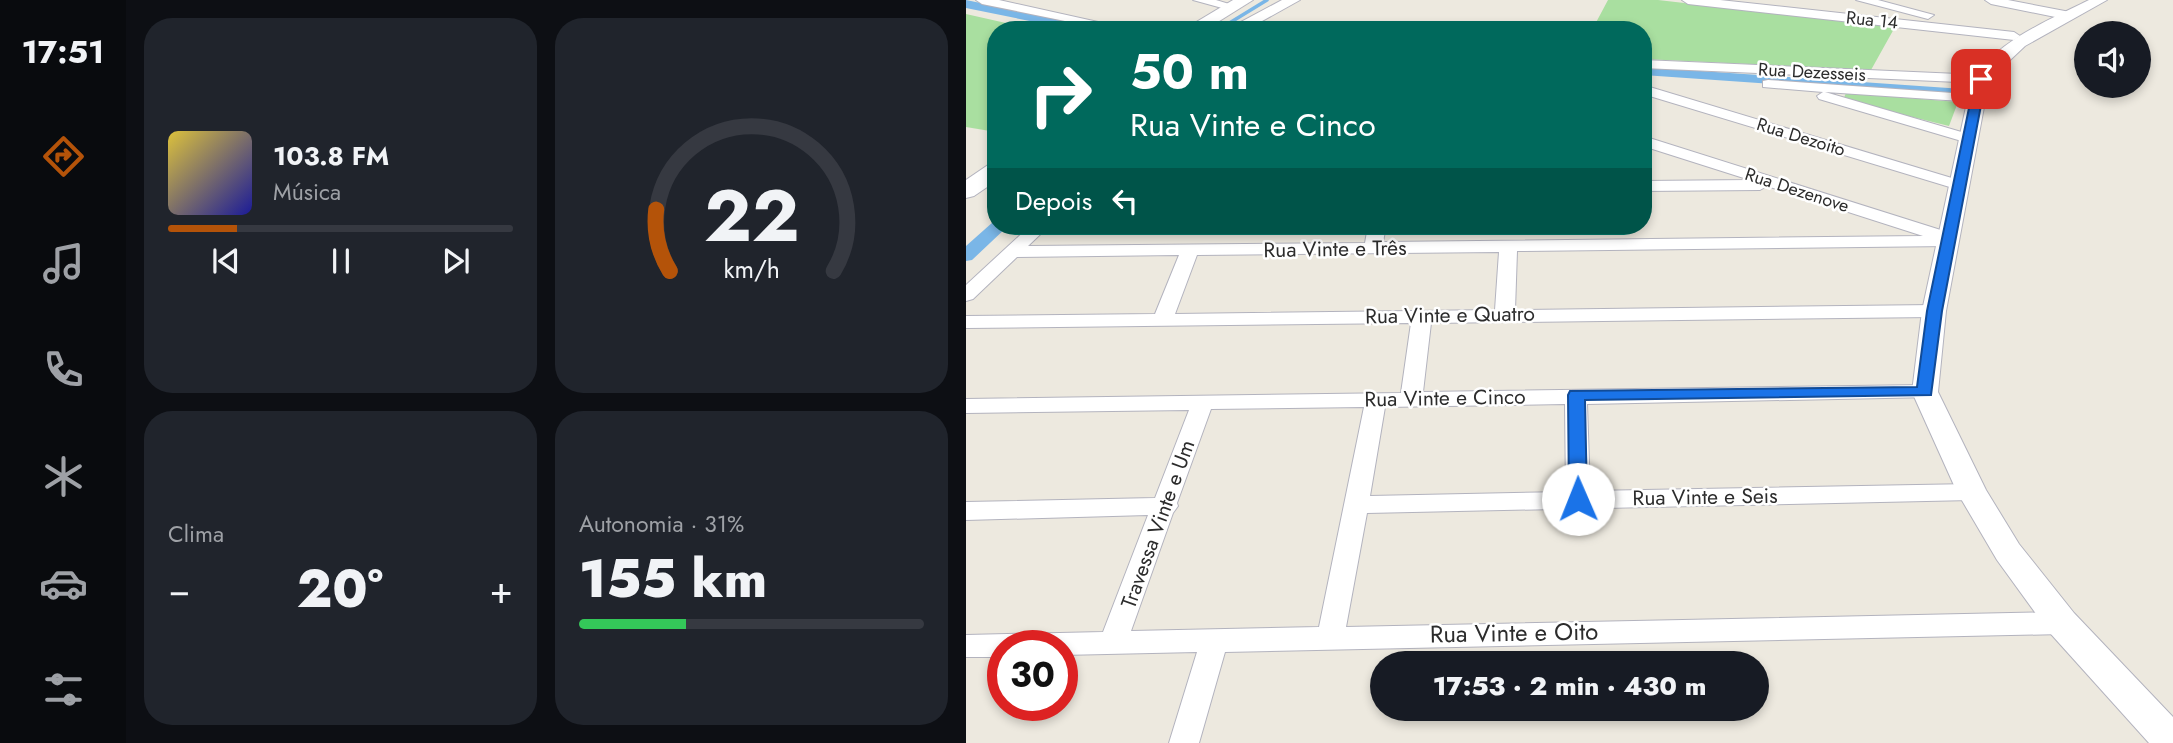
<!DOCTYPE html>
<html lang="pt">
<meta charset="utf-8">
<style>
:root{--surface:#171b24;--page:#20242c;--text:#f1f3f6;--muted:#9ea1a6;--line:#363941;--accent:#b45309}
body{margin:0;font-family:Jost,sans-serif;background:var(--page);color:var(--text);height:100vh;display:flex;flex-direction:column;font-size:26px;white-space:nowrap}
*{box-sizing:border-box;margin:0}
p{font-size:23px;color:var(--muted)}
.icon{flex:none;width:38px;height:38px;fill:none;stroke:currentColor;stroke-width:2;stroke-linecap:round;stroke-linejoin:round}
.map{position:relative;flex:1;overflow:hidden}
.panel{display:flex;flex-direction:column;gap:18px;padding:18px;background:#0d0f14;width:840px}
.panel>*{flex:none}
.top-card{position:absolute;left:21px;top:21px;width:665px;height:214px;border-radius:28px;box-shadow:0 4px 10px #0003;background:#00695c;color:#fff;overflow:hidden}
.buttons{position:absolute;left:1108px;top:21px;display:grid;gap:14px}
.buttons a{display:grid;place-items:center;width:77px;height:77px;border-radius:50%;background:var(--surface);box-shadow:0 4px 10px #0003;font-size:35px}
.speed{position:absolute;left:21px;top:630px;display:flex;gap:14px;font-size:35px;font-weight:700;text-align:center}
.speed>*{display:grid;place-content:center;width:91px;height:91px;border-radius:50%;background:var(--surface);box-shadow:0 4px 10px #0003;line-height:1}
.speed .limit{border:10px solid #d22;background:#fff;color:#111}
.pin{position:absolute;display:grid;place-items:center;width:60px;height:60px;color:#fff;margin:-30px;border-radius:14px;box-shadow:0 4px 10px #0006}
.me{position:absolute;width:77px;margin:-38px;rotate:359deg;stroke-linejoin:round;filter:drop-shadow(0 0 5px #0008)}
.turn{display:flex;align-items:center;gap:24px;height:147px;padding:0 28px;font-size:32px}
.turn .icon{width:91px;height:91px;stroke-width:2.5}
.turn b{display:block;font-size:49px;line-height:60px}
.then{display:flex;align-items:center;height:66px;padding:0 28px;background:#0003;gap:14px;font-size:26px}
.big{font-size:52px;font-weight:800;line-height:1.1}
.panel .card{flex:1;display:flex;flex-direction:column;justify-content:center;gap:10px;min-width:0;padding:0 24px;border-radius:28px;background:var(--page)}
.panel .dial{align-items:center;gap:0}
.dial svg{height:182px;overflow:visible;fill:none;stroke:var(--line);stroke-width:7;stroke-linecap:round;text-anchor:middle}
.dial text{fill:var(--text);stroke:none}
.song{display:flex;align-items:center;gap:21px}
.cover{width:84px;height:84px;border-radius:10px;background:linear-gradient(135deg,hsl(50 70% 55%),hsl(240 70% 35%))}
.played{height:7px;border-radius:4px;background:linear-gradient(90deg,var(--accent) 20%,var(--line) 20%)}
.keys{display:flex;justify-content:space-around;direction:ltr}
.heat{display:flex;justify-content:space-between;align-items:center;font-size:38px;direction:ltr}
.charge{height:10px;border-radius:5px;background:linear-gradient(90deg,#34c759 31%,var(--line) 0)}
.panel .tiles{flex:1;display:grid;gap:18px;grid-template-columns:repeat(2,1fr)}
.trip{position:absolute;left:404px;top:651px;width:399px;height:70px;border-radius:35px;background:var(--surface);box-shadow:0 4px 10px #0003;font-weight:800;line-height:70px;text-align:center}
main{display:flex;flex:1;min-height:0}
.tab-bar{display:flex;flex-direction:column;width:126px;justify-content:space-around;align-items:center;background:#090b0e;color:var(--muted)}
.tab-bar .icon{width:49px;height:49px}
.tab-bar .active{color:var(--accent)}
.tab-bar b{font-size:32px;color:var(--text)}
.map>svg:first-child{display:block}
</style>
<main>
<nav class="tab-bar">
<b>17:51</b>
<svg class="icon active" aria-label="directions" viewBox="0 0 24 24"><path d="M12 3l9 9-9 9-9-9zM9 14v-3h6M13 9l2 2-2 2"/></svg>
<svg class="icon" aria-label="music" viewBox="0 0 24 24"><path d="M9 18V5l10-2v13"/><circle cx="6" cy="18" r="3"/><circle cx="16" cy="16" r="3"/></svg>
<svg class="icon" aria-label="phone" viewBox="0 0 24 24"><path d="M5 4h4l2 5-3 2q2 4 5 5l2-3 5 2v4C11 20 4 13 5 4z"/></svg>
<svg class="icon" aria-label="climate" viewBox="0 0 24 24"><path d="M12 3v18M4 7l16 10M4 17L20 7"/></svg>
<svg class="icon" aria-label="car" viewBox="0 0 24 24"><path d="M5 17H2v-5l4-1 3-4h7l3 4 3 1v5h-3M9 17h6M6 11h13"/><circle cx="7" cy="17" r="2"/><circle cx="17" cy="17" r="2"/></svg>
<svg class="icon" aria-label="filters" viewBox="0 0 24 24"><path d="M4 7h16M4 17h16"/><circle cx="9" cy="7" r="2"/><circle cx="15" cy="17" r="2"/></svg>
</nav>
<section class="panel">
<div class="tiles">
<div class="card">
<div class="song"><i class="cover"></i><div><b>103.8 FM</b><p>Música</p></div></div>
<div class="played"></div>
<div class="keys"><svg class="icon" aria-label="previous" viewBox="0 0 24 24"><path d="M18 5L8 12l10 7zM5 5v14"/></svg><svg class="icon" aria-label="pause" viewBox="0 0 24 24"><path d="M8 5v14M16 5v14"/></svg><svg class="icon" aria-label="next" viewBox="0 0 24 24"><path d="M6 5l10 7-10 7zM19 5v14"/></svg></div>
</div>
<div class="card dial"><svg viewBox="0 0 100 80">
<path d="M14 69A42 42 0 1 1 86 69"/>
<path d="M14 69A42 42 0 0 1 8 42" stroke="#b45309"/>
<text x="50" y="56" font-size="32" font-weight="700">22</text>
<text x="50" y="72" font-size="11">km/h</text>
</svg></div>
<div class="card"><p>Clima</p>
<div class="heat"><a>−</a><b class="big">20°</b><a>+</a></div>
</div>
<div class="card"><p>Autonomia · 31%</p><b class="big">155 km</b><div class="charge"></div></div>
</div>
</section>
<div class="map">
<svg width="1207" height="743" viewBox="0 0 1207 743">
<rect width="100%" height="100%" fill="#ede9df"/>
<!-- green -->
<g fill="#a9dfa0">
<polygon points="642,0 692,0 929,27 905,70 677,59 677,30 626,30"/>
<polygon points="0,14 71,30 30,30 30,132 0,127"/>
<polygon points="880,93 992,102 983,126 877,100"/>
</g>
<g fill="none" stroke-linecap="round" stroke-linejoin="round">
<!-- stream -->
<polyline stroke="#7ab6e7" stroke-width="3.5" points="252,30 301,0"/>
<!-- canal -->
<g fill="#7ab6e7" fill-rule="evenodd">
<polygon points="0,0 127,26 133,30 108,30 0,8"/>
<polygon points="677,67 997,89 1004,93 997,97 677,75"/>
<polygon points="27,222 30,222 30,226 42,226 6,260 0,261 0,246"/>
</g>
<defs>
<g id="minor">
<polygon points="10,0 33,0 168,30 143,30 16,4"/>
<polygon points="227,0 250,0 273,7 267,11"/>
<polygon points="716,0 754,0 1048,32 1054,36 1048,40 722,4"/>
<polygon points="890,0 912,0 968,15 962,19"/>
<polygon points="1019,0 1042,0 1104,12 1110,16 1104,20 1025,4"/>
<polygon points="677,60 1015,75 1022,79 1015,83 677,68"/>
<polygon points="802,80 1015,95 1017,98 1010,102 859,92 1009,136 1012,139 1009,142 999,142 853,99 851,96 857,92 797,87 797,81"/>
<polygon points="677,85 999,182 1001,185 999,188 987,188 677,94"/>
<path d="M 677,136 L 981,232 L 993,241 L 984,246 L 551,251 L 549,310 L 968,305 L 978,311 L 968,317 L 465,323 L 457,392 L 959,385 L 967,387 L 970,392 L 967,397 L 621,404 L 624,491 L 1006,484 L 1014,486 L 1018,492 L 1014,498 L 1006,500 L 401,513 L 380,627 L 1096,612 L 1106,615 L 1110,623 L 1106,631 L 1096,634 L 259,652 L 233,743 L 203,743 L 231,652 L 96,655 L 96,646 L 37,646 L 37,657 L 0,657 L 0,635 L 137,632 L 182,515 L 0,520 L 0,502 L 189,498 L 223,410 L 0,413 L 0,399 L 435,393 L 445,323 L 0,328 L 0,316 L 189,314 L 213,255 L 51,257 L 7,299 L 0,301 L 0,285 L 64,226 L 83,226 L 62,246 L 399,243 L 402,226 L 420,226 L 417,242 L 957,236 L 801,186 L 794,190 L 677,191 L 677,181 L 784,180 L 677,146 ZM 533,252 L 529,310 L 209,314 L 231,255 ZM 599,404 L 600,492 L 404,496 L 419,407 ZM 398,407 L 353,627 L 165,631 L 207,513 L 212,506 L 211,503 L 245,409 Z"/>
</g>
<g id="tertiary">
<polygon points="316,0 334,0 280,30 260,30"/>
<path d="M 1123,0 L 1141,0 L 1059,46 L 1023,80 L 980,311 L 972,392 L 1020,490 L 1053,544 L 1108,613 L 1207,717 L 1207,743 L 1183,743 L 1084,633 L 1031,560 L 991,492 L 946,392 L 956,311 L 1006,79 C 1035,39 1081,21 1123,0 Z"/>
</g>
<g id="secondary">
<polygon points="267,0 287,0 239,30 217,30"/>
<polygon points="30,163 30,181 8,196 0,198 0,180 22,165"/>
</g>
</defs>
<!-- minor casing -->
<use href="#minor" stroke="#b3b3be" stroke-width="2"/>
<!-- tertiary casing -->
<use href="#tertiary" stroke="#b3b3be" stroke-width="2"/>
<!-- secondary casing -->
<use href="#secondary" stroke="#b3b3be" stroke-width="2"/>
<!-- minor -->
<use href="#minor" fill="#fff" fill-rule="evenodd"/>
<!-- tertiary -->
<use href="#tertiary" fill="#fff" fill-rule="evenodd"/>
<!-- secondary -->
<use href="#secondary" fill="#fff" fill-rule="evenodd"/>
</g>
<!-- route -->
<polygon fill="#1a73e8" stroke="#114b97" stroke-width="2" points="1015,76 1020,79 976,311 965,395 619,400 621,499 618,503 605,503 603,499 602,395 604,391 951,387 961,311 1009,79"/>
<g text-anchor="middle" stroke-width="5" stroke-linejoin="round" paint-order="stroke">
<!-- far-street labels -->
<g font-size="18" fill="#2c2c2c" stroke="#fff">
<text transform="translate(906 20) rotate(6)" y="6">Rua 14</text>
<text transform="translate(846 72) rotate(3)" y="6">Rua Dezesseis</text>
<text transform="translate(835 137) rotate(17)" y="6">Rua Dezoito</text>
<text transform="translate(831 190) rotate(18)" y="6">Rua Dezenove</text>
</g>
<!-- street labels -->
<g font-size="21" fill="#2c2c2c" stroke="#fff">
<text transform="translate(369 249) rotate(-1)" y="7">Rua Vinte e Três</text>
<text transform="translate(484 315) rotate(-1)" y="7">Rua Vinte e Quatro</text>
<text transform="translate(479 398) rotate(-1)" y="7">Rua Vinte e Cinco</text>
<text transform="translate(739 497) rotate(-1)" y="7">Rua Vinte e Seis</text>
<text transform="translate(192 524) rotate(-70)" y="7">Travessa Vinte e Um</text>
</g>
<!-- near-street labels -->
<g font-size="24" fill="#2c2c2c" stroke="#fff">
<text transform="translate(548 633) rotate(-1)" y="8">Rua Vinte e Oito</text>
</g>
</g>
</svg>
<div class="buttons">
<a><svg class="icon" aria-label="sound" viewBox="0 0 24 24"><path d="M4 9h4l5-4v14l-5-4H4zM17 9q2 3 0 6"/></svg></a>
</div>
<div class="speed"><div class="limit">30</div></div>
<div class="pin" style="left:1015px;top:79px;background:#d93025"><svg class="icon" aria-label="arrive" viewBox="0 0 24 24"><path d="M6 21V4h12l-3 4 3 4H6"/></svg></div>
<svg class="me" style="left:612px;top:499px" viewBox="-20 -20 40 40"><circle r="19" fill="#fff"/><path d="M0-13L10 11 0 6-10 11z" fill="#1a73e8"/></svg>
<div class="trip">17:53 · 2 min · 430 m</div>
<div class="top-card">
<div class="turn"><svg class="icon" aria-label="right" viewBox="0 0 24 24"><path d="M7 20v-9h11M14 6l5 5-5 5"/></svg><div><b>50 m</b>Rua Vinte e Cinco</div></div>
<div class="then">Depois<svg class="icon" aria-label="left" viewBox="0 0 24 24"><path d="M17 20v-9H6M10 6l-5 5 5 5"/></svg></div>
</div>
</div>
</main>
